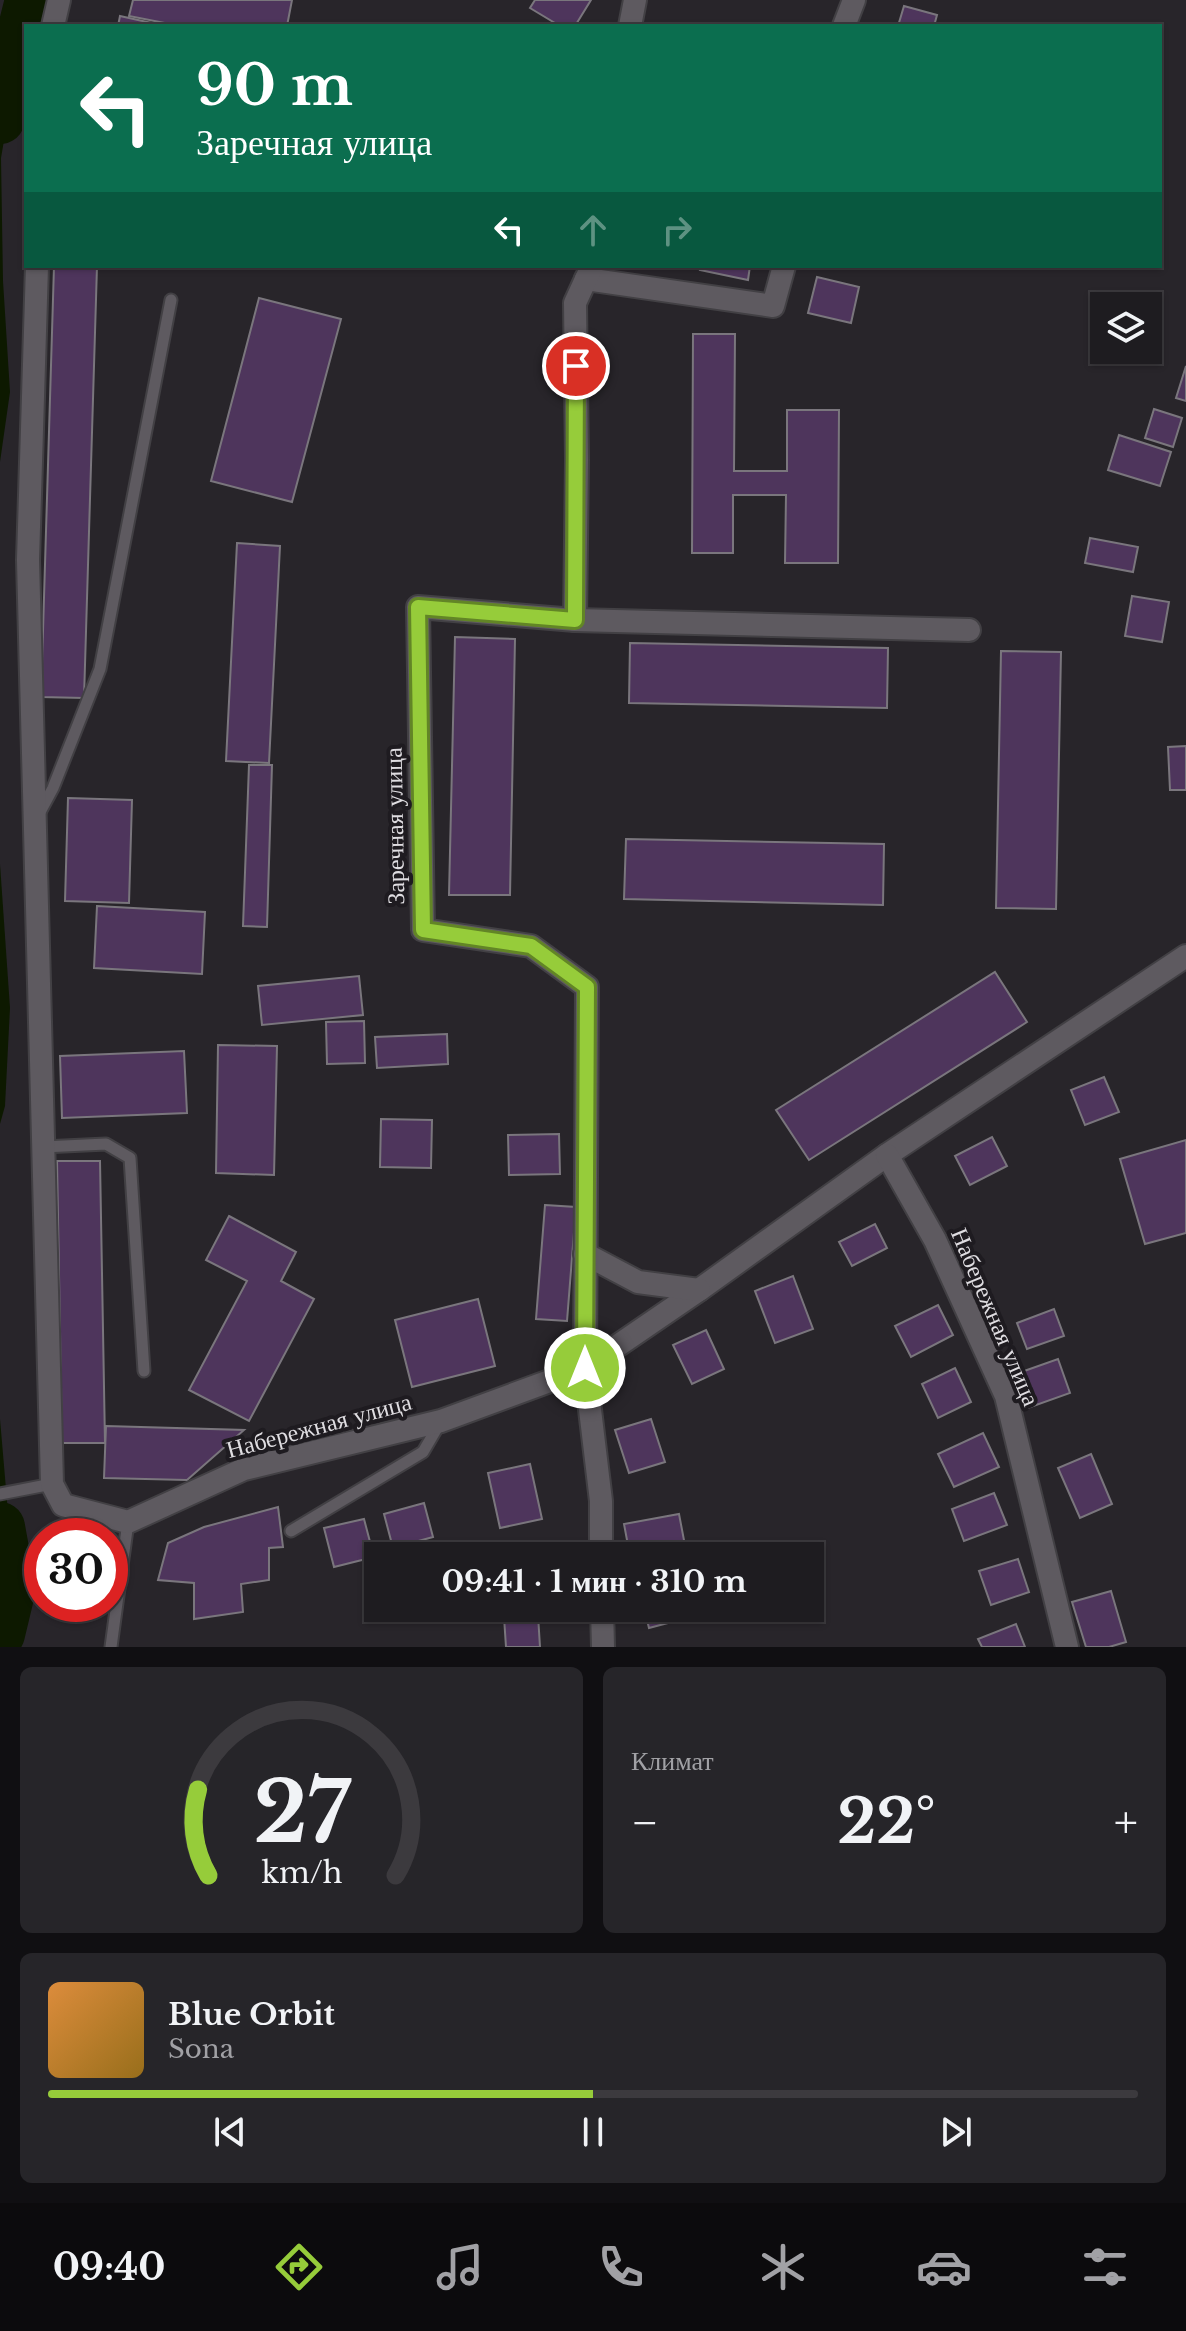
<!DOCTYPE html>
<html lang="ru">
<meta charset="utf-8">
<style>
:root{--surface:#1e1c20;--page:#262529;--text:#f1f3f6;--muted:#a1a1a5;--line:#3c3a3e;--accent:#96cc3a}
body{margin:0;font-family:"Libre Baskerville",serif;background:var(--page);color:var(--text);height:100vh;display:flex;flex-direction:column;font-size:30px;white-space:nowrap}
*{box-sizing:border-box;margin:0}
p{font-size:26px;color:var(--muted)}
.icon{flex:none;width:44px;height:44px;fill:none;stroke:currentColor;stroke-width:2;stroke-linecap:round;stroke-linejoin:round}
.map{position:relative;height:1647px;overflow:hidden}
.drawer{display:flex;flex-direction:column;gap:20px;padding:20px;background:#100f12;flex:1}
.drawer>*{flex:none}
.hud{position:absolute;left:24px;top:24px;width:1138px;height:244px;border-radius:0px;box-shadow:0 2px 6px #0004,0 0 0 2px var(--line);background:#0b6e4f;color:#fff;overflow:hidden}
.buttons{position:absolute;left:1090px;top:292px;display:grid;gap:16px}
.buttons a{display:grid;place-items:center;width:72px;height:72px;border-radius:0px;background:var(--surface);box-shadow:0 2px 6px #0004,0 0 0 2px var(--line);font-size:40px}
.speed{position:absolute;left:24px;top:1518px;display:flex;gap:16px;font-size:40px;font-weight:700;text-align:center}
.speed>*{display:grid;place-content:center;width:104px;height:104px;border-radius:50%;background:var(--surface);box-shadow:0 2px 6px #0004,0 0 0 2px var(--line);line-height:1}
.speed .limit{border:12px solid #d22;background:#fff;color:#111}
.pin{position:absolute;display:grid;place-items:center;width:68px;height:68px;color:#fff;margin:-34px;border:4px solid #fff;border-radius:50%;box-shadow:0 2px 8px #0007}
.me{position:absolute;width:88px;margin:-44px;rotate:0deg;stroke-linejoin:round;filter:drop-shadow(0 0 6px #0008)}
.turn{display:flex;align-items:center;gap:28px;height:168px;padding:0 40px;font-size:36px}
.turn .icon{width:104px;height:104px;stroke-width:2.5}
.turn b{display:block;font-size:56px;line-height:68px}
.lanes{display:flex;align-items:center;height:76px;padding:0 40px;background:#0003;justify-content:center;gap:40px;direction:ltr}
.lanes .off{opacity:.35}
.big{font-size:60px;font-weight:700;line-height:1.1}
.drawer .widget{flex:1;display:flex;flex-direction:column;justify-content:center;gap:12px;min-width:0;padding:0 28px;border-radius:12px;background:var(--page)}
.drawer .dial{align-items:center;gap:0}
.dial svg{height:208px;overflow:visible;fill:none;stroke:var(--line);stroke-width:7;stroke-linecap:round;text-anchor:middle}
.dial text{fill:var(--text);stroke:none}
.song{display:flex;align-items:center;gap:24px}
.cover{width:96px;height:96px;border-radius:12px;background:linear-gradient(135deg,hsl(30 70% 55%),hsl(40 70% 35%))}
.played{height:8px;border-radius:4px;background:linear-gradient(90deg,var(--accent) 50%,var(--line) 50%)}
.keys{display:flex;justify-content:space-around;direction:ltr}
.heat{display:flex;justify-content:space-between;align-items:center;font-size:44px;direction:ltr}
.drawer .tiles{flex:1;display:grid;gap:20px;grid-template-columns:1fr 1fr}
.widget:last-child{grid-column:span 2}
.trip{position:absolute;left:364px;top:1542px;width:460px;height:80px;border-radius:0px;background:var(--surface);box-shadow:0 2px 6px #0004,0 0 0 2px var(--line);font-weight:700;line-height:80px;text-align:center}
.dock{display:flex;height:128px;justify-content:space-around;align-items:center;background:#0c0b0d;color:var(--muted)}
.dock .icon{width:56px;height:56px}
.dock .active{color:var(--accent)}
.dock b{font-size:36px;color:var(--text)}
.map>svg:first-child{display:block}
</style>
<div class="map">
<svg width="1186" height="1647" viewBox="0 0 1186 1647">
<rect width="100%" height="100%" fill="#28252a"/>
<!-- water -->
<g fill="#0d1900">
<polygon points="8,0 28,0 1,158 3,281 10,392 0,462 0,52"/>
<polygon points="0,864 10,1008 5,1106 0,1124"/>
<polygon points="0,1419 9,1524 8,1627 0,1647"/>
</g>
<g fill="none" stroke-linecap="round" stroke-linejoin="round">
<!-- river -->
<g stroke="#0d1900" stroke-width="50">
<polyline points="0,119 30,0"/>
<polyline points="0,1527 11,1588 0,1634"/>
</g>
</g>
<!-- building -->
<g fill="#4e355c" stroke="#7a767d" stroke-width="2">
<polygon points="133,0 292,0 287,26 180,26 129,16"/>
<polygon points="535,0 591,0 575,26 560,26 530,8"/>
<polygon points="904,6 937,15 934,26 898,26"/>
<polygon points="120,16 165,26 118,26"/>
<polygon points="54,266 97,266 84,698 41,697"/>
<polygon points="701,266 750,266 748,280 700,270"/>
<polygon points="817,277 859,287 851,323 808,313"/>
<polygon points="259,298 341,319 292,502 211,481"/>
<polygon points="693,334 735,334 734,471 787,471 787,410 839,410 838,563 785,563 786,495 733,495 733,553 692,553"/>
<polygon points="1186,366 1186,401 1176,398"/>
<polygon points="1154,409 1182,418 1173,447 1145,438"/>
<polygon points="1119,435 1171,452 1160,486 1108,470"/>
<polygon points="1090,538 1138,547 1133,572 1085,563"/>
<polygon points="237,543 280,546 269,763 226,761"/>
<polygon points="1132,596 1169,602 1162,642 1125,636"/>
<polygon points="455,637 515,639 510,895 449,895"/>
<polygon points="630,643 888,648 887,708 629,703"/>
<polygon points="1001,651 1061,652 1056,909 996,908"/>
<polygon points="1186,746 1186,790 1170,790 1168,747"/>
<polygon points="249,765 272,765 267,927 243,926"/>
<polygon points="68,798 132,800 129,903 65,901"/>
<polygon points="626,839 884,844 883,905 624,899"/>
<polygon points="97,906 205,912 202,974 94,968"/>
<polygon points="995,972 1027,1022 809,1160 776,1110"/>
<polygon points="359,976 363,1015 262,1025 258,986"/>
<polygon points="364,1021 365,1063 327,1064 326,1022"/>
<polygon points="447,1034 448,1064 377,1068 375,1037"/>
<polygon points="218,1045 277,1046 274,1175 216,1173"/>
<polygon points="184,1051 187,1113 62,1118 60,1056"/>
<polygon points="1104,1077 1119,1112 1085,1125 1071,1090"/>
<polygon points="381,1119 432,1120 431,1168 380,1167"/>
<polygon points="559,1134 560,1174 509,1175 508,1135"/>
<polygon points="992,1137 1007,1166 970,1185 955,1156"/>
<polygon points="1186,1140 1186,1233 1145,1244 1120,1159"/>
<polygon points="57,1161 100,1161 105,1443 62,1443"/>
<polygon points="545,1205 576,1207 567,1321 536,1319"/>
<polygon points="229,1216 296,1252 281,1281 314,1299 249,1421 189,1390 247,1281 206,1260"/>
<polygon points="875,1224 887,1248 852,1266 839,1242"/>
<polygon points="793,1276 813,1329 775,1343 755,1291"/>
<polygon points="478,1299 495,1366 412,1387 395,1320"/>
<polygon points="938,1305 953,1335 911,1357 895,1326"/>
<polygon points="1054,1309 1064,1336 1027,1349 1017,1323"/>
<polygon points="706,1330 724,1369 692,1384 673,1345"/>
<polygon points="1058,1359 1070,1393 1025,1409 1013,1375"/>
<polygon points="955,1368 971,1402 938,1418 922,1384"/>
<polygon points="651,1419 665,1462 629,1473 615,1430"/>
<polygon points="106,1426 244,1430 187,1480 104,1478"/>
<polygon points="983,1433 999,1467 954,1487 938,1454"/>
<polygon points="1091,1454 1112,1504 1080,1518 1058,1468"/>
<polygon points="530,1464 542,1519 500,1528 488,1473"/>
<polygon points="994,1493 1007,1525 964,1541 952,1509"/>
<polygon points="424,1503 433,1537 393,1548 384,1514"/>
<polygon points="278,1507 283,1547 269,1548 269,1580 241,1584 243,1612 194,1619 194,1583 158,1580 168,1543 204,1527"/>
<polygon points="679,1514 687,1556 630,1556 624,1524"/>
<polygon points="364,1519 374,1557 334,1567 324,1528"/>
<polygon points="1018,1559 1029,1592 991,1605 979,1571"/>
<polygon points="1111,1591 1126,1642 1109,1647 1086,1647 1072,1602"/>
<polygon points="644,1608 685,1608 687,1618 649,1628"/>
<polygon points="538,1615 540,1647 506,1647 504,1617"/>
<polygon points="1016,1624 1025,1647 982,1647 978,1639"/>
</g>
<g fill="none" stroke-linecap="round" stroke-linejoin="round">
<defs>
<g id="lane">
<polyline points="39,814 53,788 100,669 171,300"/>
<polyline points="43,1147 106,1144 130,1158 144,1371"/>
<polyline points="0,1494 52,1484"/>
<polyline points="291,1531 423,1452 440,1423"/>
<polyline points="111,1647 128,1522"/>
</g>
<g id="street">
<polyline points="53,26 59,0"/>
<polyline points="630,26 635,0"/>
<polyline points="844,26 854,0"/>
<polyline points="37,266 28,560 52,1484 63,1505 128,1522 244,1469 441,1421 585,1368 699,1290 887,1155 1186,956"/>
<polyline points="586,279 773,306 784,266"/>
<polyline points="575,620 577,460 575,303 592,266"/>
<polyline points="887,1155 935,1240 1006,1396 1067,1647"/>
<polyline points="585,1254 638,1282 699,1290"/>
<polyline points="601,1556 601,1501 585,1368 587,987 531,946 423,930 418,607 575,620 969,630"/>
<polyline points="602,1608 603,1647"/>
</g>
</defs>
<!-- lane casing -->
<use href="#lane" stroke="#424044" stroke-width="15"/>
<!-- street casing -->
<use href="#street" stroke="#424044" stroke-width="26"/>
<!-- lane -->
<use href="#lane" stroke="#5e5a60" stroke-width="11"/>
<!-- street -->
<use href="#street" stroke="#5e5a60" stroke-width="22"/>
</g>
<g fill="none" stroke-linecap="round" stroke-linejoin="round">
<defs>
<polyline id="route" points="576,366 575,620 418,607 423,930 531,946 587,987 585,1368"/>
</defs>
<!-- route casing -->
<use href="#route" stroke="#628526" stroke-width="20"/>
<!-- route -->
<use href="#route" stroke="#96cc3a" stroke-width="14"/>
</g>
<g text-anchor="middle" stroke-width="8" stroke-linejoin="round" paint-order="stroke">
<!-- street labels -->
<g font-size="24" fill="#dfdde1" stroke="#1e1b20">
<text transform="translate(395 826) rotate(-91)" y="8">Заречная улица</text>
<text transform="translate(995 1317) rotate(67)" y="8">Набережная улица</text>
<text transform="translate(319 1426) rotate(-15)" y="8">Набережная улица</text>
</g>
</g>
</svg>
<div class="buttons">
<a><svg class="icon" aria-label="layers" viewBox="0 0 24 24"><path d="M12 4l9 5-9 5-9-5zM3 14l9 5 9-5"/></svg></a>
</div>
<div class="speed"><div class="limit">30</div></div>
<div class="pin" style="left:576px;top:366px;background:#d93025"><svg class="icon" aria-label="arrive" viewBox="0 0 24 24"><path d="M6 21V4h12l-3 4 3 4H6"/></svg></div>
<svg class="me" style="left:585px;top:1368px" viewBox="-20 -20 40 40"><circle r="17" fill="#96cc3a" stroke="#fff" stroke-width="3"/><path d="M0-11L8 9 0 5-8 9z" fill="#fff"/></svg>
<div class="trip">09:41 · 1 мин · 310 m</div>
<div class="hud">
<div class="turn"><svg class="icon" aria-label="left" viewBox="0 0 24 24"><path d="M17 20v-9H6M10 6l-5 5 5 5"/></svg><div><b>90 m</b>Заречная улица</div></div>
<div class="lanes"><svg class="icon" aria-label="left" viewBox="0 0 24 24"><path d="M17 20v-9H6M10 6l-5 5 5 5"/></svg><svg class="icon off" aria-label="ahead" viewBox="0 0 24 24"><path d="M12 20V5M6 11l6-6 6 6"/></svg><svg class="icon off" aria-label="right" viewBox="0 0 24 24"><path d="M7 20v-9h11M14 6l5 5-5 5"/></svg></div>
</div>
</div>
<section class="drawer">
<div class="tiles">
<div class="widget dial"><svg viewBox="0 0 100 80">
<path d="M14 69A42 42 0 1 1 86 69"/>
<path d="M14 69A42 42 0 0 1 10 36" stroke="#96cc3a"/>
<text x="50" y="56" font-size="32" font-weight="700">27</text>
<text x="50" y="72" font-size="11">km/h</text>
</svg></div>
<div class="widget"><p>Климат</p>
<div class="heat"><a>−</a><b class="big">22°</b><a>+</a></div>
</div>
<div class="widget">
<div class="song"><i class="cover"></i><div><b>Blue Orbit</b><p>Sona</p></div></div>
<div class="played"></div>
<div class="keys"><svg class="icon" aria-label="previous" viewBox="0 0 24 24"><path d="M18 5L8 12l10 7zM5 5v14"/></svg><svg class="icon" aria-label="pause" viewBox="0 0 24 24"><path d="M8 5v14M16 5v14"/></svg><svg class="icon" aria-label="next" viewBox="0 0 24 24"><path d="M6 5l10 7-10 7zM19 5v14"/></svg></div>
</div>
</div>
</section>
<nav class="dock">
<b>09:40</b>
<svg class="icon active" aria-label="directions" viewBox="0 0 24 24"><path d="M12 3l9 9-9 9-9-9zM9 14v-3h6M13 9l2 2-2 2"/></svg>
<svg class="icon" aria-label="music" viewBox="0 0 24 24"><path d="M9 18V5l10-2v13"/><circle cx="6" cy="18" r="3"/><circle cx="16" cy="16" r="3"/></svg>
<svg class="icon" aria-label="phone" viewBox="0 0 24 24"><path d="M5 4h4l2 5-3 2q2 4 5 5l2-3 5 2v4C11 20 4 13 5 4z"/></svg>
<svg class="icon" aria-label="climate" viewBox="0 0 24 24"><path d="M12 3v18M4 7l16 10M4 17L20 7"/></svg>
<svg class="icon" aria-label="car" viewBox="0 0 24 24"><path d="M5 17H2v-5l4-1 3-4h7l3 4 3 1v5h-3M9 17h6M6 11h13"/><circle cx="7" cy="17" r="2"/><circle cx="17" cy="17" r="2"/></svg>
<svg class="icon" aria-label="filters" viewBox="0 0 24 24"><path d="M4 7h16M4 17h16"/><circle cx="9" cy="7" r="2"/><circle cx="15" cy="17" r="2"/></svg>
</nav>
